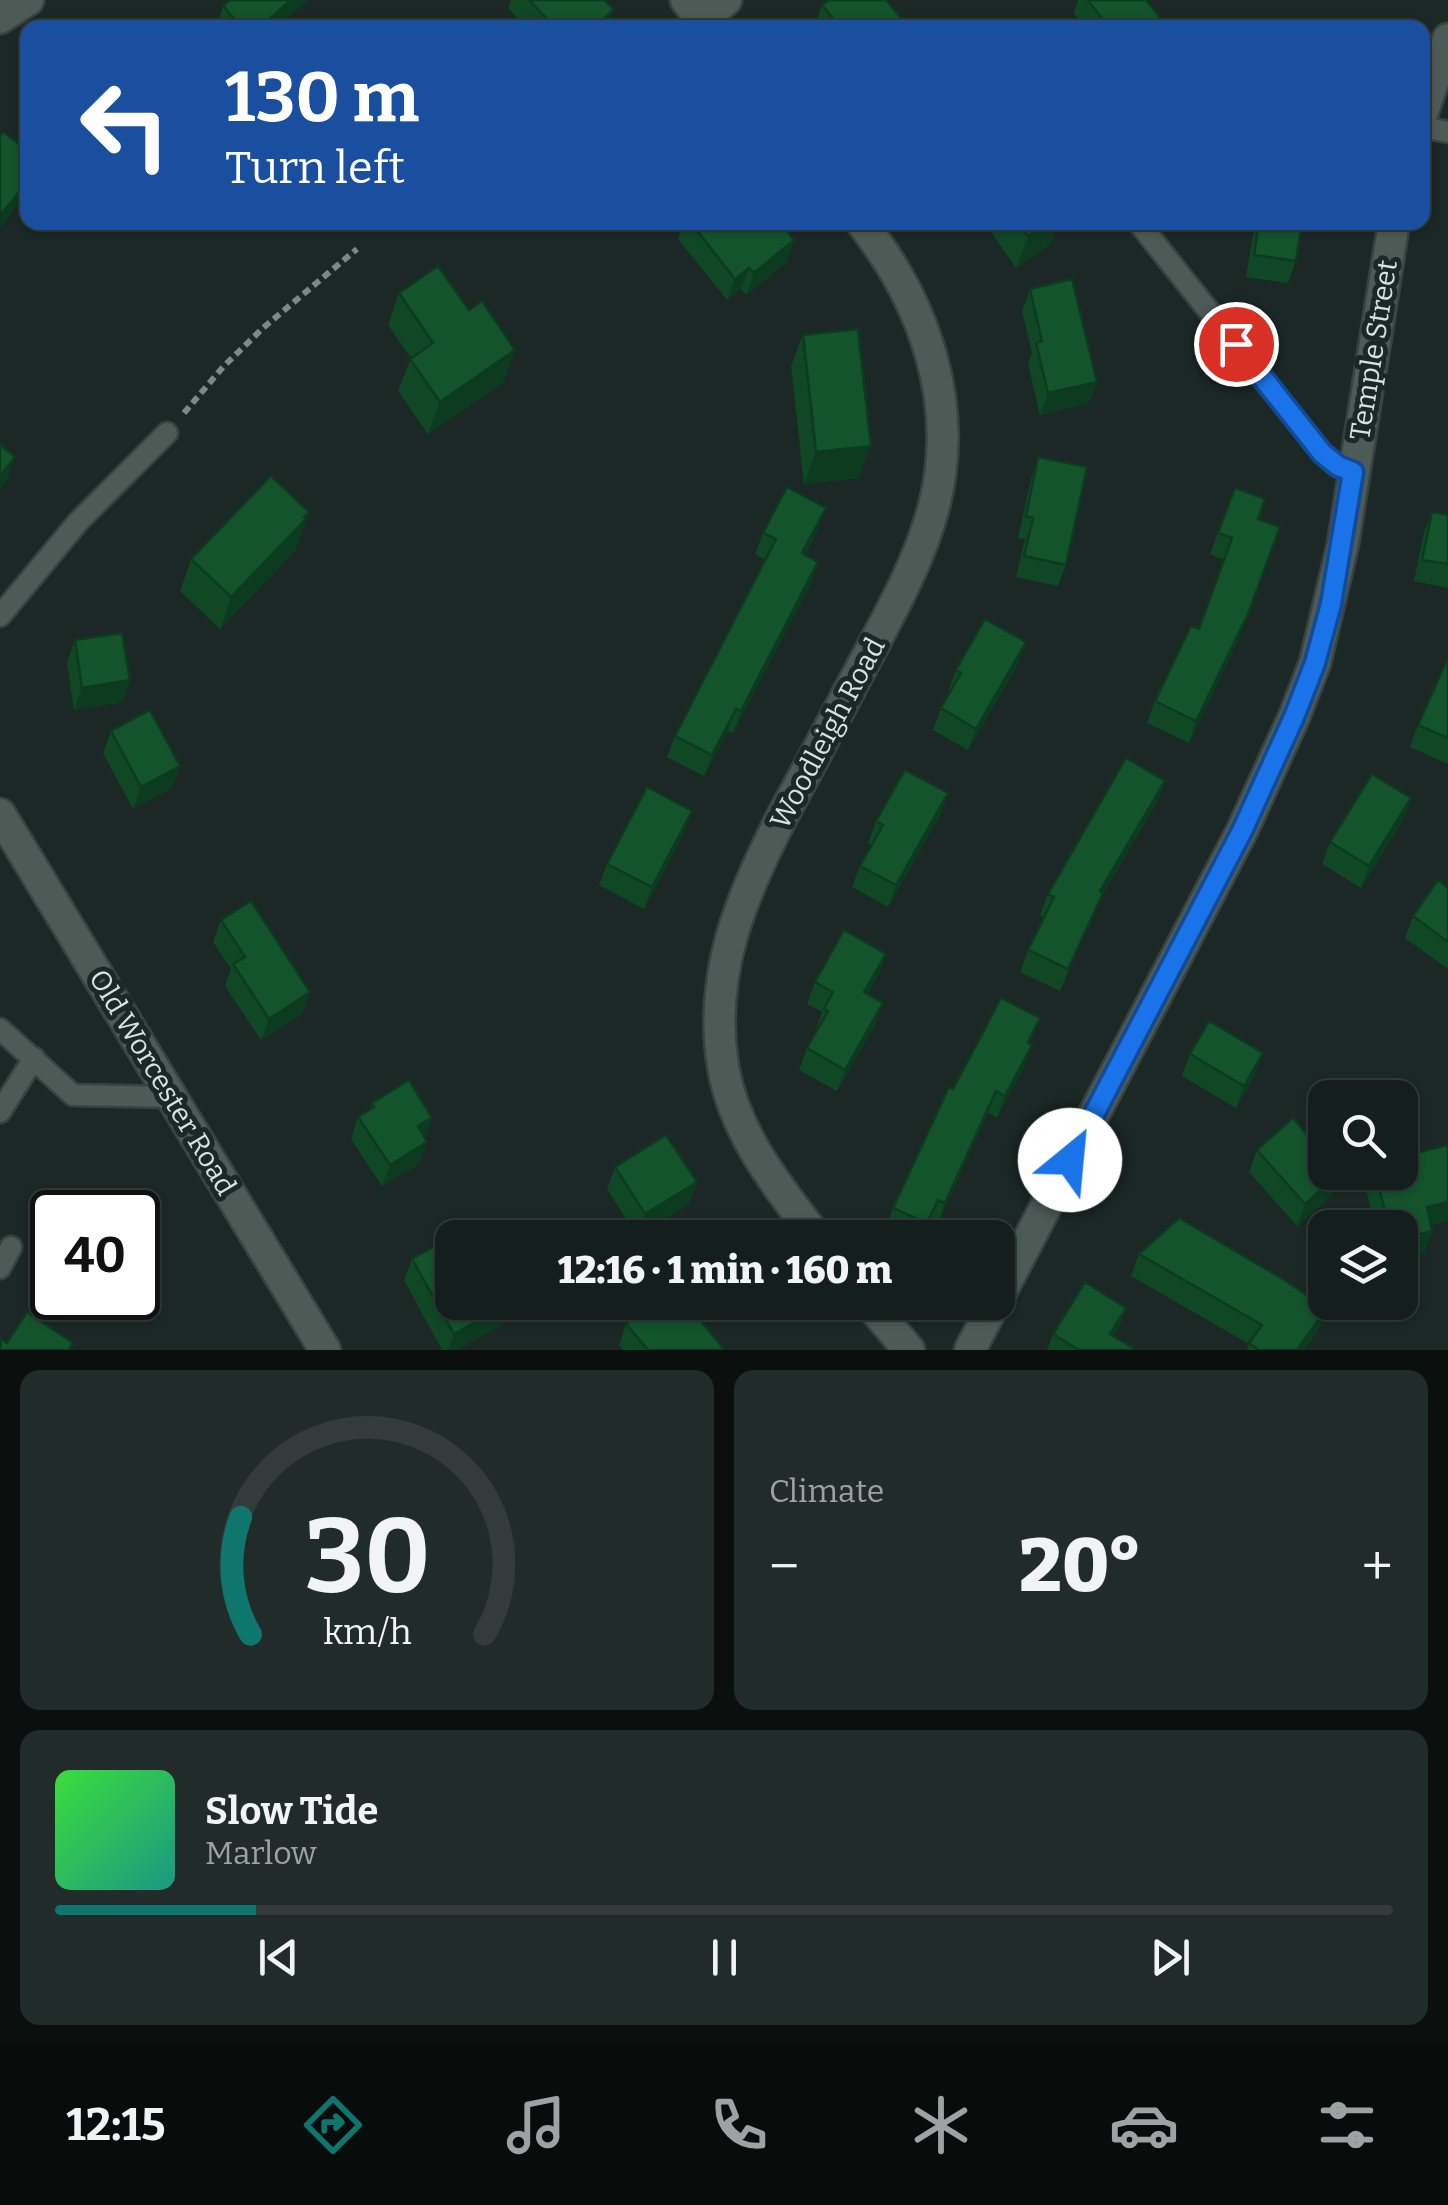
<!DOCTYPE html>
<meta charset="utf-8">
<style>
:root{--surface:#141e1c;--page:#212b29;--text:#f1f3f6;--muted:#9da2a3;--line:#333c3b;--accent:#0f766e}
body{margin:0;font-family:Bitter,serif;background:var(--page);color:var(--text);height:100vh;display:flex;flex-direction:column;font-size:38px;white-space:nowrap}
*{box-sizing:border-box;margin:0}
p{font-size:32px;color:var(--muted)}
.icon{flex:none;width:55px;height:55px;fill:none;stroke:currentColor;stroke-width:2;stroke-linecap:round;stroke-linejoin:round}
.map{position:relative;height:1350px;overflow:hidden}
.panel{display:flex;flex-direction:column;gap:20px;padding:20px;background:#0b100f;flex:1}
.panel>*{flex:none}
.hud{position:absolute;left:20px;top:20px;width:1410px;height:210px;border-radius:20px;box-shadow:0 2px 8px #0004,0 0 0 2px var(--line);background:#1a4fa0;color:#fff;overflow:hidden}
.fabs{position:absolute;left:1308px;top:1080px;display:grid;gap:20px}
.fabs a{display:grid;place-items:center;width:110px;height:110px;border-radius:20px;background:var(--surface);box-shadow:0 2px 8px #0004,0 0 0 2px var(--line);font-size:50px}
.speed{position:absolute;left:30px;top:1190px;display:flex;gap:20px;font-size:50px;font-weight:700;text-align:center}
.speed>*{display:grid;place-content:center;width:130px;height:130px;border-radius:50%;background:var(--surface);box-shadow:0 2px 8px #0004,0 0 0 2px var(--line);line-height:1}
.speed .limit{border:5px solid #111;border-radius:15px;background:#fff;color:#111}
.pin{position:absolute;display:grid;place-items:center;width:85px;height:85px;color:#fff;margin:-42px;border:5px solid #fff;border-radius:50%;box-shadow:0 2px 10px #0007}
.me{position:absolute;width:110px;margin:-55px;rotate:28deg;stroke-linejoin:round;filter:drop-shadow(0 0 8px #0008)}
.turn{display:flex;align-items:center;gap:35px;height:210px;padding:0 40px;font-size:45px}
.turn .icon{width:130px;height:130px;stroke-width:2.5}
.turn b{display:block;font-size:70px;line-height:85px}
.big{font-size:75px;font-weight:800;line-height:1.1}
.panel .card{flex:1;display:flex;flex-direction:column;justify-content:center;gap:15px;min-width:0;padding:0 35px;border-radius:20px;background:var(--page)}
.panel .dial{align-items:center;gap:0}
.dial svg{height:260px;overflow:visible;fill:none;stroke:var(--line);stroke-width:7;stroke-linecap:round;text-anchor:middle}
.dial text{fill:var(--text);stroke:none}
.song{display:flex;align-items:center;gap:30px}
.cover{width:120px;height:120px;border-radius:15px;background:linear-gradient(135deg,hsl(120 70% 55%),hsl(170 70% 35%))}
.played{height:10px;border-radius:5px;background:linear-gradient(90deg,var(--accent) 15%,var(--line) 15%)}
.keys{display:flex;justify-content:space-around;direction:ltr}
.heat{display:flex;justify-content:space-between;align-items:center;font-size:55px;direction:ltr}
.panel .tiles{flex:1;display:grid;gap:20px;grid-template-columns:1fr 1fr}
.card:last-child{grid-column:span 2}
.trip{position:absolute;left:435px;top:1220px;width:580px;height:100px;border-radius:20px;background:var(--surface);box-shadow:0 2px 8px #0004,0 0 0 2px var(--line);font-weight:800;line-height:100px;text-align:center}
.tabs{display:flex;height:160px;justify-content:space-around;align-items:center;background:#080c0b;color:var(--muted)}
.tabs .icon{width:70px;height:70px}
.tabs .selected{color:var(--accent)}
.tabs b{font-size:45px;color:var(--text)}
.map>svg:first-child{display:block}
</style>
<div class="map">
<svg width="1448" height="1350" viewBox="0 0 1448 1350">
<rect width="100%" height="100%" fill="#1b2825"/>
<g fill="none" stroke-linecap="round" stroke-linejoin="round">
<defs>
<g id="lane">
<polyline points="1422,127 1448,132"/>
<polyline points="1138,222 1322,453 1337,466 1353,472"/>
<polyline points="0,616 78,522 167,433"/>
<polyline points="0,1029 73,1095 172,1097"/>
<polyline points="0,1112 34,1058"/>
<polyline points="0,1268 11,1247"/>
</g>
<g id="street">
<polyline points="686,0 708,28"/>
<polyline points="0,18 28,0"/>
<polyline points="702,20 726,0"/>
<polyline points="0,814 325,1350"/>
<path d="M 817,1238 C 777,1186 734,1133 723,1066 C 708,973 742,894 784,813 C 812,762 839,710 866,659 C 892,610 920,560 934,506 C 960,404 925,303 861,222"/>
<polyline points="868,1302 909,1350"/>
</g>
<g id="secondary">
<polyline points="1422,114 1448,39"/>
<polyline points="998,1298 1242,831 1294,717 1315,663 1343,544 1394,222"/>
<polyline points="970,1350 995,1302"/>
</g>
</defs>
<!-- lane casing -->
<use href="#lane" stroke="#384240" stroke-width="25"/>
<!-- street casing -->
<use href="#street" stroke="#384240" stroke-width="35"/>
<!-- secondary casing -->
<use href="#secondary" stroke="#384240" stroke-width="35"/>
<!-- path -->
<polyline stroke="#7e8886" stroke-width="6" stroke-dasharray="8 5" stroke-linecap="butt" points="184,413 223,367 263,328 357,249"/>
<!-- lane -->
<use href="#lane" stroke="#4d5b57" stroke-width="20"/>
<!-- street -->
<use href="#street" stroke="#4d5b57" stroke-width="30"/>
<!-- secondary -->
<use href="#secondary" stroke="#4d5b57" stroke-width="30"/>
</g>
<!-- wall -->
<g fill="#104826">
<polygon points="308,0 276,28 216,28 223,6"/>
<polygon points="511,0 604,0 607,28 527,28 508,8"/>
<polygon points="1078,0 1146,0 1168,28 1085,28 1074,13"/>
<polygon points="822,5 909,28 814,27"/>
<polygon points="684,222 780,222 787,262 746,295 741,289 727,300 678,239"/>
<polygon points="984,222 1058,222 1050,244 1016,268"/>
<polygon points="1255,222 1302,222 1296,261 1288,283 1246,277"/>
<polygon points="1030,289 1097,382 1089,403 1040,415 1028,364 1032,353 1022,311"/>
<polygon points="399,293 469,310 504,382 428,434 398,391 411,358 388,325"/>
<polygon points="803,335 859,478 804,484 791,366"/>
<polygon points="1038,457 1066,565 1058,586 1016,577 1025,539 1018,538 1031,479"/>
<polygon points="1235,488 1258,519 1240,636 1189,743 1147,723 1155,701 1199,629 1224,560 1210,554"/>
<polygon points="309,512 295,551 220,629 180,591 191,559"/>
<polygon points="1432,512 1448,515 1448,588 1414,581 1424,533"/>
<polygon points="818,530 805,555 818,562 811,583 733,733 728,731 704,776 667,757 675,736 765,560 755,554 763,533"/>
<polygon points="75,640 130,680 122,702 74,710 67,662"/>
<polygon points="1448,658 1448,764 1410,747 1418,725"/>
<polygon points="1018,664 968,750 933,730 941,708 950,693 948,692 956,670"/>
<polygon points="111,731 172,788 133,809 103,753"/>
<polygon points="1165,781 1157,802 1100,899 1060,991 1020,972 1028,950 1044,918 1040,915 1048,894"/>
<polygon points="948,793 940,815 888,907 852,887 860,866 872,845 868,843 876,821"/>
<polygon points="1411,798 1403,820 1361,888 1322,864 1330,842"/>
<polygon points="692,811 684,832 644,909 599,885 607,864"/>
<polygon points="1448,888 1448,969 1405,938 1413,916"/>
<polygon points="221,920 310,992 302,1014 261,1040 225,986 231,969 213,942"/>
<polygon points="886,954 878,975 867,994 875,1025 837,1091 799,1070 807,1048 817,1031 816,1030 822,1012 807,1004 815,982"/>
<polygon points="1030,1044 1024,1067 997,1117 988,1113 937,1225 930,1222 923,1238 903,1238 885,1230 893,1208 953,1089"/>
<polygon points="1190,1054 1255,1074 1236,1108 1182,1076"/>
<polygon points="372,1103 432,1118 425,1138 427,1142 419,1164 382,1186 351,1139 358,1117 369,1111"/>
<polygon points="1257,1150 1332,1195 1297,1226 1249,1172"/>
<polygon points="615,1167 697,1182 689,1204 637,1236 607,1189"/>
<polygon points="1370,1172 1400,1172 1431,1226 1432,1231 1424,1253 1400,1228 1376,1228 1365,1186"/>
<polygon points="1139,1254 1318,1331 1304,1350 1247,1350 1249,1344 1131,1276"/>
<polygon points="412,1259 452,1302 512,1302 505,1323 456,1350 442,1350 404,1280"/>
<polygon points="1126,1308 1114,1337 1133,1350 1047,1350 1053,1334"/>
<polygon points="626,1324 723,1348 722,1350 623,1350 619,1345"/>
</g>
<!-- shaded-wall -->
<g fill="#0d3b1f">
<polygon points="291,0 308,0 276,28 259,28"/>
<polygon points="614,9 607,28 595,28"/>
<polygon points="28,181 28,192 0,228 0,220 2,213"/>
<polygon points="1048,222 1058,222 1050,244 1016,268 1028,236"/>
<polygon points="794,240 787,262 746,295 754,273"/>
<polygon points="749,268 741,289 727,300 735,279"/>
<polygon points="515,350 504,382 428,434 440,402"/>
<polygon points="1097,382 1089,403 1040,415 1048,393"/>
<polygon points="871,446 859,478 804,484 816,452"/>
<polygon points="15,457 8,479 0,488 0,476"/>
<polygon points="826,508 818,530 794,575 802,553"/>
<polygon points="309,512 295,551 220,629 231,597"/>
<polygon points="1280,527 1240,636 1189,743 1196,721"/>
<polygon points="818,562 811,583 733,733 741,711"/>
<polygon points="1026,642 1018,664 968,750 976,729"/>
<polygon points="130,680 122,702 74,710 82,688"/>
<polygon points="736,709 728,731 704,776 712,755"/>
<polygon points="180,766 172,788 133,809 141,787"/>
<polygon points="1165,781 1157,802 1100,899 1060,991 1100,891"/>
<polygon points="948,793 940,815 888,907 896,885"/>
<polygon points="1411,798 1403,820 1361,888 1369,866"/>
<polygon points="692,811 684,832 644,909 652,887"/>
<polygon points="886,954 878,975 856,1014 864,992"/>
<polygon points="310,992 302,1014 261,1040 269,1019"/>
<polygon points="883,1003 875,1025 837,1091 845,1070"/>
<polygon points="1032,1045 1024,1067 997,1117 1005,1096"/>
<polygon points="1263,1053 1255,1074 1236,1108 1244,1086"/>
<polygon points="996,1091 988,1113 937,1225 945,1203"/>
<polygon points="432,1118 424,1139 418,1126"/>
<polygon points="427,1142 419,1164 382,1186 390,1165"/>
<polygon points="1340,1173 1332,1195 1297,1226 1305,1204"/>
<polygon points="697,1182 689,1204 637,1236 645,1214"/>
<polygon points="1448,1202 1448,1221 1419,1229 1427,1207"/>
<polygon points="1432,1231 1424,1253 1400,1259 1400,1240"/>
<polygon points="510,1302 512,1302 505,1323 456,1350 448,1350 454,1334"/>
<polygon points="1126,1308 1118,1330 1106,1350 1110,1334"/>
<polygon points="1326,1309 1318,1331 1304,1350 1297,1350"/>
</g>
<!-- building -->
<g fill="#13542c" stroke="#0d3b1f" stroke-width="2.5">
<polygon points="230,0 291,0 259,28 242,28 223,6"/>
<polygon points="529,0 604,0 614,9 595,28 556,28"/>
<polygon points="829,0 886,0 909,28 841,28 822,5"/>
<polygon points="1088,0 1146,0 1168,28 1109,28"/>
<polygon points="3,132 28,151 28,181 2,213 0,211 0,136"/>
<polygon points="690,222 780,222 794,240 754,273 749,268 735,279"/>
<polygon points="1018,222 1048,222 1028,236"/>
<polygon points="1259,222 1302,222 1296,261 1254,255"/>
<polygon points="438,266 469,310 482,301 515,350 440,402 410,359 433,343 399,293"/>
<polygon points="1072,279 1097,382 1048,393 1036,343 1042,341 1030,289"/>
<polygon points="858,329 871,446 816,452 803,335"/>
<polygon points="0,444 15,457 0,476"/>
<polygon points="1038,457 1087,467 1066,565 1024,556 1033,518 1026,516"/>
<polygon points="271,476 309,512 304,517 306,519 231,597 191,559"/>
<polygon points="787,487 826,508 802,553 818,562 741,711 736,709 712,755 675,736 776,539 763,533"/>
<polygon points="1235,488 1265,499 1258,519 1280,527 1248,614 1196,721 1155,701 1191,626 1199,629 1232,538 1218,533"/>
<polygon points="1432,512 1448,515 1448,564 1422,560"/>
<polygon points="985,619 1026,642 976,729 941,708 961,673 956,670"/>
<polygon points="122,633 130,680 82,688 75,640"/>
<polygon points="1448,658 1448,738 1418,725"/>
<polygon points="150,710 180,766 141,787 111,731"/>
<polygon points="1126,758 1165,781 1100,891 1103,893 1068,969 1028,950 1054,897 1048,894"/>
<polygon points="905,770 948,793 896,885 860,866 883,825 876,821"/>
<polygon points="1372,774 1411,798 1369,866 1330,842"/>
<polygon points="647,787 692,811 652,887 607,864"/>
<polygon points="1438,880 1448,888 1448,942 1413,916"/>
<polygon points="251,901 310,992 269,1019 233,964 245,957 221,920"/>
<polygon points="844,930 886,954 864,992 883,1003 845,1070 807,1048 828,1011 824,1009 833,992 815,982"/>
<polygon points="1001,998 1040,1018 1028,1043 1032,1045 1005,1096 996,1091 945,1203 938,1200 927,1223 893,1208 949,1087 953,1089"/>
<polygon points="1209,1021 1263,1053 1244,1086 1190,1054"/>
<polygon points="409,1080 432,1118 418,1126 427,1142 390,1165 358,1117 374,1107 372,1103"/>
<polygon points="1293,1118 1325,1156 1325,1172 1340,1173 1305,1204 1257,1150"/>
<polygon points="666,1135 697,1182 645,1214 615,1167"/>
<polygon points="1448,1145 1448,1202 1427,1207 1432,1231 1400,1240 1400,1228 1389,1228 1375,1172 1400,1172 1400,1157"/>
<polygon points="1179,1218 1286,1281 1326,1309 1297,1350 1259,1350 1249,1343 1262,1325 1139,1254"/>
<polygon points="458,1233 460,1238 452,1238 452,1302 510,1302 454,1334 412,1259"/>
<polygon points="1085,1282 1126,1308 1110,1334 1133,1348 1132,1350 1079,1350 1053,1334"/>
<polygon points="652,1302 685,1302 723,1348 720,1350 648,1350 626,1324"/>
<polygon points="27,1312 73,1343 69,1349 70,1350 0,1350 1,1339 7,1343"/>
</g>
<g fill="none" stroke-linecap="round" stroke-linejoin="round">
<defs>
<polyline id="route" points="1070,1160 1242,831 1294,717 1315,663 1331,604 1353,472 1338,466 1322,453 1236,344"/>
</defs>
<!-- route casing -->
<use href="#route" stroke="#114b97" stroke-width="25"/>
<!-- route -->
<use href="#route" stroke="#1a73e8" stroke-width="18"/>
</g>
<g text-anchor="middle" stroke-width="10" stroke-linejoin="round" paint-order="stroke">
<!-- street labels -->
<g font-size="28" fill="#dae2e0" stroke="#1b2825">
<text transform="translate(1373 350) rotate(-81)" y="10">Temple Street</text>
<text transform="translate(827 733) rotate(-62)" y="10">Woodleigh Road</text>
<text transform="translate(163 1082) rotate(59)" y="10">Old Worcester Road</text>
</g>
</g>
</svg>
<div class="fabs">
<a><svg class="icon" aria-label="search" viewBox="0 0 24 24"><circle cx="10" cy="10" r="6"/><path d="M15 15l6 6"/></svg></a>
<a><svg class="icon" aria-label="layers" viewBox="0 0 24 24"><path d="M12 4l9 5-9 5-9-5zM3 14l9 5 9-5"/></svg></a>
</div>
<div class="speed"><div class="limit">40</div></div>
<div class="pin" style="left:1236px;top:344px;background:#d93025"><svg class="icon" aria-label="arrive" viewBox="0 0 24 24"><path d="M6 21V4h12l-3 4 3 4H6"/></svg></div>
<svg class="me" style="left:1070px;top:1160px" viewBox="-20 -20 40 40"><circle r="19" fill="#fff"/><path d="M0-13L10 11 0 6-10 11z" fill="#1a73e8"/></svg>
<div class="trip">12:16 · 1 min · 160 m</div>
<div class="hud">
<div class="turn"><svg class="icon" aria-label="left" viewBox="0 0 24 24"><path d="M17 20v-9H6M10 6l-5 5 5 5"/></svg><div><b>130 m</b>Turn left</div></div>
</div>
</div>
<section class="panel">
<div class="tiles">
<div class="card dial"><svg viewBox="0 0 100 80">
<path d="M14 69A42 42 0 1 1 86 69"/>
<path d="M14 69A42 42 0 0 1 11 33" stroke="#0f766e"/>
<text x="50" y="56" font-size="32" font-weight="700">30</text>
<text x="50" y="72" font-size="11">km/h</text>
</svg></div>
<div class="card"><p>Climate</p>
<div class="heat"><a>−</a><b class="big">20°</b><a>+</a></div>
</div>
<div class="card">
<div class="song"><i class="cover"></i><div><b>Slow Tide</b><p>Marlow</p></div></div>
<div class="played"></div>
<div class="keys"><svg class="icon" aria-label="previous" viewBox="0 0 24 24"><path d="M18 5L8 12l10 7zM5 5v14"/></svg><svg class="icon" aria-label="pause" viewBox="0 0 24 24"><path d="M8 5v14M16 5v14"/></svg><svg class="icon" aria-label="next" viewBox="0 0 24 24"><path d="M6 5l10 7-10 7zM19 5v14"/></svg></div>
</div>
</div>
</section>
<nav class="tabs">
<b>12:15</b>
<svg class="icon selected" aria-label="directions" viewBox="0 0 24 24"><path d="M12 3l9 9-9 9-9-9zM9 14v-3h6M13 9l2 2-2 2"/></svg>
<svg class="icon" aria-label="music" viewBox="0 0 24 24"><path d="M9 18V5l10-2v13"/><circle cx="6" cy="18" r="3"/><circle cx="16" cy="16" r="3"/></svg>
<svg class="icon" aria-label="phone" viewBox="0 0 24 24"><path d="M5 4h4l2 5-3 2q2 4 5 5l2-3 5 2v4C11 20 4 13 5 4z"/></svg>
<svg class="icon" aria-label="climate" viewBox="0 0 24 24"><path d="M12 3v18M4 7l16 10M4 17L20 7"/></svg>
<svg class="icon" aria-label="car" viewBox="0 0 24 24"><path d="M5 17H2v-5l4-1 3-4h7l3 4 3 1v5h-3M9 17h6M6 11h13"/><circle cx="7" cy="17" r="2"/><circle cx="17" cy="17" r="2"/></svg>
<svg class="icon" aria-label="filters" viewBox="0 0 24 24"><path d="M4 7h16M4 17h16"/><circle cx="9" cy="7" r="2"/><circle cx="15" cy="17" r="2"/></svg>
</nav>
